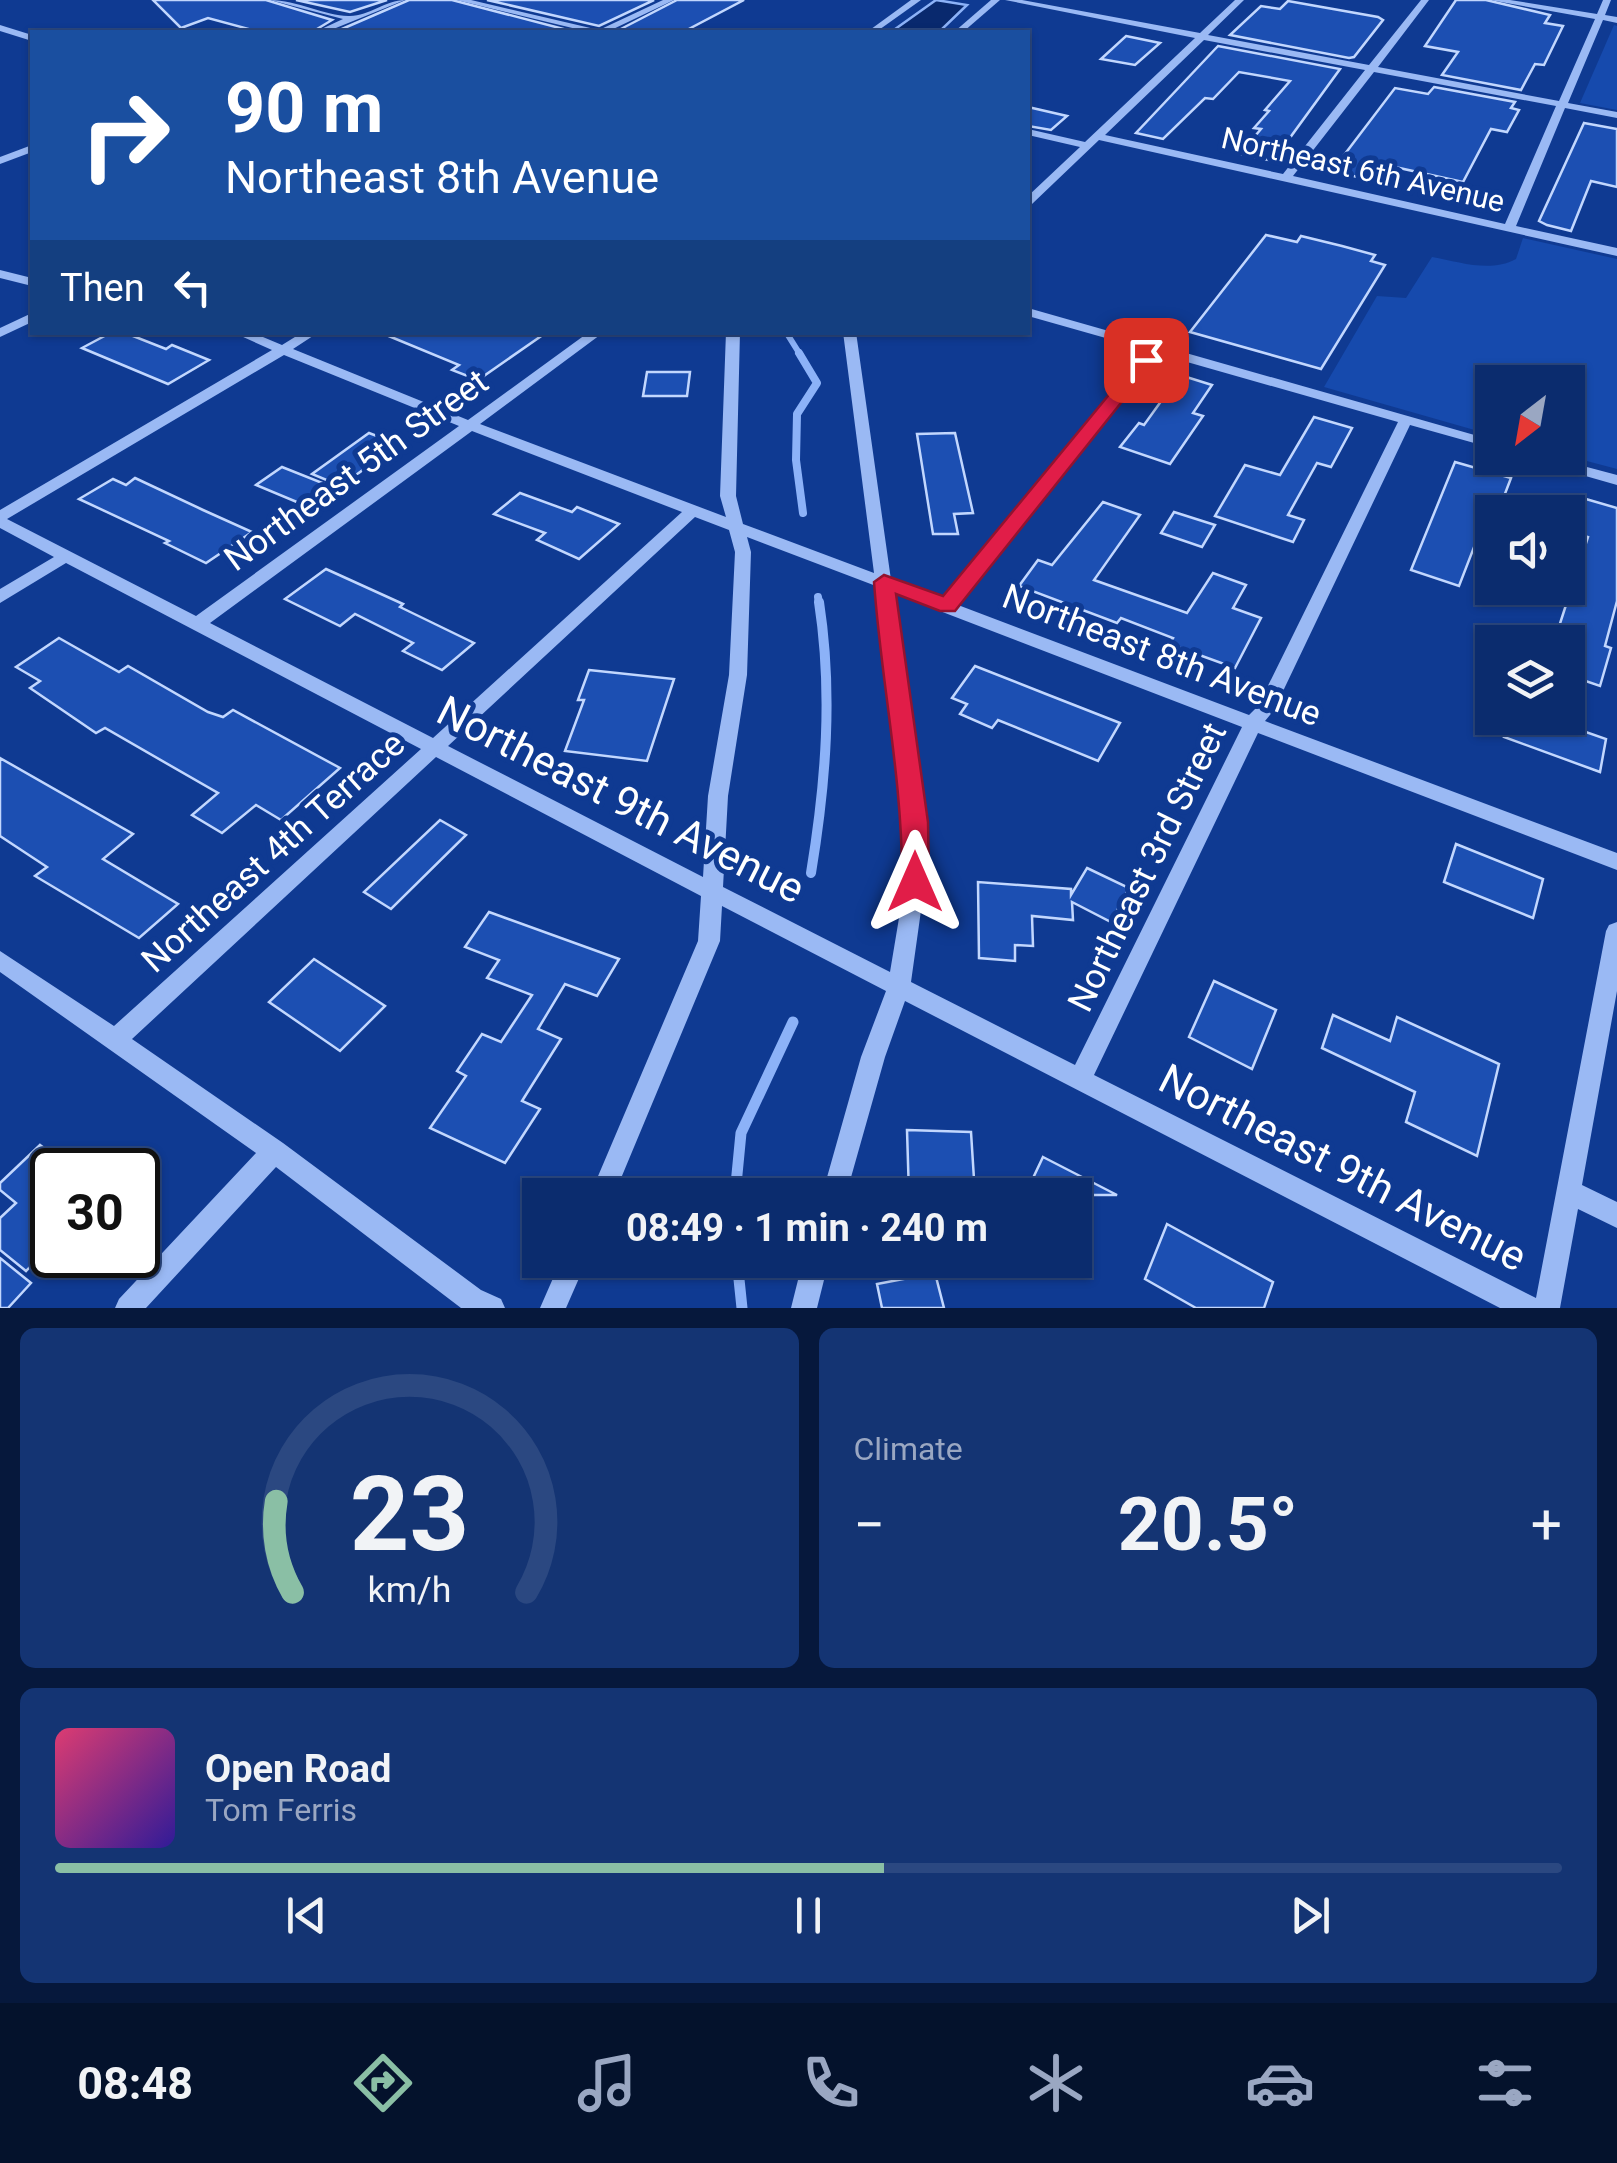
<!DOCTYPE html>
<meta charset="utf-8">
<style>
:root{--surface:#0b2c6e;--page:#143473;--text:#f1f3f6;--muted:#9aa7c2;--line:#2b4881;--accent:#8abfa5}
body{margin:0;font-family:Roboto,sans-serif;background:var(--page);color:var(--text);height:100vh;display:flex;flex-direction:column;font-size:38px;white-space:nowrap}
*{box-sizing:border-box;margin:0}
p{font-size:32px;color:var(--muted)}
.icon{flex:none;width:55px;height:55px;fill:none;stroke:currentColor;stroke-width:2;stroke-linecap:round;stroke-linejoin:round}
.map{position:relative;height:1308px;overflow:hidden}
.sheet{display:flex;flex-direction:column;gap:20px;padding:20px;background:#06183c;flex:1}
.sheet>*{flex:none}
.guide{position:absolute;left:30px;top:30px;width:1000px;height:305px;border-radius:0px;box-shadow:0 2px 8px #0004,0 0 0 2px var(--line);background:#1a4fa0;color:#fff;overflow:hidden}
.needle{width:65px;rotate:211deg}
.controls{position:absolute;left:1475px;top:365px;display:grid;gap:20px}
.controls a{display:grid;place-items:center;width:110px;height:110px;border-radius:0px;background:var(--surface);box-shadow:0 2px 8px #0004,0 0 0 2px var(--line);font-size:50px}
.speed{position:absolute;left:30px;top:1148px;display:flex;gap:20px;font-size:50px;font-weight:700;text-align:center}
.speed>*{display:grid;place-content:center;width:130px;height:130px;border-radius:50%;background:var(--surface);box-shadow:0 2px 8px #0004,0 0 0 2px var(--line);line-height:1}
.speed .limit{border:5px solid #111;border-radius:15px;background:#fff;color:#111}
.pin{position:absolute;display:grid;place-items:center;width:85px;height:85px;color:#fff;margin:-42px;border-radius:20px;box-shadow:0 5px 15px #0006}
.me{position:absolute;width:110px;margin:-55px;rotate:0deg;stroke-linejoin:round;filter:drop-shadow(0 0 8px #0008)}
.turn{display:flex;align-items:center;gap:35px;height:210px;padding:0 30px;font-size:45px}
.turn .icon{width:130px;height:130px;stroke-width:2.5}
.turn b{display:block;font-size:70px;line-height:85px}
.then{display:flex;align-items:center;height:95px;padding:0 30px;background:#0003;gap:20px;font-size:38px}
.big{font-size:75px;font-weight:700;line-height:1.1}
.sheet .widget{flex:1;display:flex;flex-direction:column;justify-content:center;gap:15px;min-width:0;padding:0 35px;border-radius:15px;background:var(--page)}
.sheet .dial{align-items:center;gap:0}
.dial svg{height:260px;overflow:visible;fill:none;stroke:var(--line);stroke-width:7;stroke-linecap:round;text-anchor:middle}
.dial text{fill:var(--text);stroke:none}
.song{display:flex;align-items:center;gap:30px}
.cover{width:120px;height:120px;border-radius:15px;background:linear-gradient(135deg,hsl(340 70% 55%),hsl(250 70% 35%))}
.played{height:10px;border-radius:5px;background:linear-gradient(90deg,var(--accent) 55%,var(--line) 55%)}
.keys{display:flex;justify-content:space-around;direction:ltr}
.heat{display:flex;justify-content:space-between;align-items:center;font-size:55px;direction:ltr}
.sheet .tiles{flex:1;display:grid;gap:20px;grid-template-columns:1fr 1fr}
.widget:last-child{grid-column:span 2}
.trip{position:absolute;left:522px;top:1178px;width:570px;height:100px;border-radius:0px;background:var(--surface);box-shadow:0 2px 8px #0004,0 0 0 2px var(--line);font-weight:700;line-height:100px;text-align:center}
.dock{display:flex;height:160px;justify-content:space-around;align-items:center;background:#04122c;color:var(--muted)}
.dock .icon{width:70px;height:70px}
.dock .selected{color:var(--accent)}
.dock b{font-size:45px;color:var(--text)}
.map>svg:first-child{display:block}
</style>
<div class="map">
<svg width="1617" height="1308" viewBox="0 0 1617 1308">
<rect width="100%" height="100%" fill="#0f3a92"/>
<!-- green -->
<g fill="#164aad">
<polygon points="1614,25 1617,26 1617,110 1580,103"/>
<path d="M 1523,238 L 1617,259 L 1617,469 L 1568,456 L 1568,382 L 1492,382 L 1492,435 L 1324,387 L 1377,296 L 1406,298 L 1432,257 C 1460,262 1490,273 1516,259 Z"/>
</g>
<!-- water -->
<polygon fill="#09296e" stroke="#8cb2f8" stroke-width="2.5" points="936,0 967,5 939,32 891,32"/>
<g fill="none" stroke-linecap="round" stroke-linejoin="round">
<!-- stream-far3 -->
<polyline stroke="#8cb2f8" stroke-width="6" points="786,332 801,356"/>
<!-- stream-far2 -->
<g stroke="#8cb2f8" stroke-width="8">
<polyline points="799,353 817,383 797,414 796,460 803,513"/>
<polyline points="818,597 819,604"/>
</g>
<!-- stream-far1 -->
<path stroke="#8cb2f8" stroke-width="10" d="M 811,873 C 826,782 833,693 819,602"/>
<!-- stream -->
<g stroke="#8cb2f8" stroke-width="11">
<polyline points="735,1195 741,1133 793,1022"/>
<polyline points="737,1260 742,1308"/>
</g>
</g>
<!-- building -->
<g fill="#1c4fb2" stroke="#c2d7fe" stroke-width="2.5">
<polygon points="153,0 266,0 332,20 312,32 260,32 208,18 181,28"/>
<polygon points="296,0 387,0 350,12"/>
<polygon points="409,0 452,0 575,32 335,32"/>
<polygon points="487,0 654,0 599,26"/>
<polygon points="677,0 744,0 683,32 615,32"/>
<polygon points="1456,0 1486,0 1550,15 1545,23 1563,26 1544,65 1535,64 1521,90 1442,75 1458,52 1425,46"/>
<polygon points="1288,1 1378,17 1383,20 1354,57 1349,58 1230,35 1261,6 1280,9"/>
<polygon points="1126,36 1160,43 1135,65 1101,59"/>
<polygon points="1218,46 1340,69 1273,161 1240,154 1261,129 1254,128 1269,111 1265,110 1290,81 1239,72 1213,99 1205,98 1163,139 1136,133"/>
<polygon points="1434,87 1515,102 1511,108 1519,110 1507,132 1491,129 1463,182 1390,166 1379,182 1332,171 1395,88 1428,94"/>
<polygon points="1028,107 1067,116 1051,130 1028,126"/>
<polygon points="1584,123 1617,129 1617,187 1591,181 1571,231 1547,225 1539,221"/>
<polygon points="1266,235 1297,242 1301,236 1342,246 1375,255 1371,261 1385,265 1321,369 1190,332"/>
<polygon points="112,332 123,332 166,349 172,345 209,360 168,384 82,348"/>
<polygon points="379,332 547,332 478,380 452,370 459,365"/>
<polygon points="647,372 690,372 687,396 643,396"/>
<polygon points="1180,375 1212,385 1193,413 1203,416 1170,464 1120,447 1139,423 1144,425"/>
<polygon points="1314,417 1352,428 1331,467 1317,463 1288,515 1304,520 1293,542 1215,516 1245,465 1280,475"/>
<polygon points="369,433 398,444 341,486 312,474"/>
<polygon points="955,433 973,513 954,514 958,534 933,534 917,434"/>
<polygon points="1455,462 1511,478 1498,512 1488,511 1459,586 1411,570"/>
<polygon points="282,467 330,486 304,505 256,485"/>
<polygon points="135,478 203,510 252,532 206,563 165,543 169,541 79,499 113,479 126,485"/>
<polygon points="520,493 572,512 577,507 619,524 579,559 537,540 545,533 494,514"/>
<polygon points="1579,497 1617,508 1617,601 1605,646 1611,648 1600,686 1568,675 1568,642 1554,642 1588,537 1569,531"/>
<polygon points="1103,502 1140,515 1094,580 1187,613 1213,573 1246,585 1233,608 1261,618 1235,668 1169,644 1173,638 1121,618 1117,623 1019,586 1038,560 1052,565"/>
<polygon points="1174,512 1215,525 1202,547 1161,533"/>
<polygon points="326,569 403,604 400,607 474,643 442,670 403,651 413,643 355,614 340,626 285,599"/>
<polygon points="59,638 119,672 128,666 208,712 223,717 233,710 340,768 281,820 256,805 222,833 192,815 218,793 105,728 96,733 30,688 40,681 16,667"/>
<polygon points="975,666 1046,694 1120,723 1098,761 998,720 992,728 960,714 967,704 952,698"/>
<polygon points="589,670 674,679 647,761 565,751 584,700 578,700"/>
<polygon points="1510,718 1546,718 1606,739 1600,772 1504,737"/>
<polygon points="0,758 133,834 103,859 178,904 139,938 35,876 47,867 0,836"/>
<polygon points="440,820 466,835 391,909 364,892"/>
<polygon points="1456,844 1543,879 1533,918 1444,882"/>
<polygon points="1087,868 1129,888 1111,922 1072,902 1073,920 1032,916 1033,946 1015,945 1015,961 979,958 978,882 1071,889 1071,895"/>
<polygon points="489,912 619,959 597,996 565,984 538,1029 561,1039 522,1101 540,1109 505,1163 430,1128 466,1076 457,1071 482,1034 501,1042 532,995 487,978 499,960 465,947"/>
<polygon points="314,959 385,1006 340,1051 269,1002"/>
<polygon points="1214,981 1276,1010 1252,1069 1189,1037"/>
<polygon points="1333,1015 1390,1041 1397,1017 1499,1064 1477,1156 1406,1122 1415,1092 1322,1048"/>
<polygon points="907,1130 971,1132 975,1195 909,1195"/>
<polygon points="40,1145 52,1154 52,1244 26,1271 0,1250 0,1218 16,1203 0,1190 0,1183"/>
<polygon points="1043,1157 1117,1195 1025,1195"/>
<polygon points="1167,1224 1273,1282 1264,1308 1196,1308 1145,1279"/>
<polygon points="0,1258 31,1283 8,1308 0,1308"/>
<polygon points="935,1273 944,1308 882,1308 877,1284"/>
</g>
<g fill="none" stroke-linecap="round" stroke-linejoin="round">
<!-- minor -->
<g fill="#9ab9f4" fill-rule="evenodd">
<path d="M 270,0 C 297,0 328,17 350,16 C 369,16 386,0 405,0 L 326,32 L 315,32 L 343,19 Z"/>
<polygon points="456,0 471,0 599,30 663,0 674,0 607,32 589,32"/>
<polygon points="911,0 921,0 876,32 867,32"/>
<polygon points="991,0 1000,0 963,32 954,32"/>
<path d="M 1005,0 L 1022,0 L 1200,33 L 1235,0 L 1244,0 L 1208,35 L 1369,65 L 1421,0 L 1429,0 L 1378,67 L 1559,101 L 1595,19 L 1490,0 L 1510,0 L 1597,14 L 1603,0 L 1611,0 L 1605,15 L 1617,17 L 1617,23 L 1603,20 L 1568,103 L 1617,112 L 1617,118 L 1565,108 L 1516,226 L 1617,248 L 1617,256 L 1099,140 L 1032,204 L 1028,205 L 1028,196 L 1080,147 L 1028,135 L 1028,129 L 1085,142 L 1195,38 ZM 1204,40 L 1365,70 L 1283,174 L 1105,135 ZM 1374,72 L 1556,106 L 1505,224 L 1293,176 Z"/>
<polygon points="0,25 32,35 32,41 0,31"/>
<polygon points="32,145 32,152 0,164 0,157"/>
<polygon points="0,270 32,278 32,286 0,278"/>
<path d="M 1028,308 L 1492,440 L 1492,448 L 1410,425 L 1274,710 L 1265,721 L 1617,853 L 1617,870 L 1258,733 L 1094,1075 L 1536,1298 L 1606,931 L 1609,925 L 1617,922 L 1617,991 L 1582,1185 L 1617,1202 L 1617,1228 L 1578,1209 L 1560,1308 L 1500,1308 L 905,1001 L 885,1057 L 846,1195 L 822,1195 L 861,1057 L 886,991 L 722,906 L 720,941 L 614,1195 L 590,1195 L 698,941 L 701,896 L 436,757 L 132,1039 L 283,1143 L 481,1290 L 501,1299 L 505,1308 L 461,1308 L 276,1167 L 146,1308 L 115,1308 L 119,1299 L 256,1153 L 0,972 L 0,951 L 114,1026 L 421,749 L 66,563 L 0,603 L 0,589 L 54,557 L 0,528 L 0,510 L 272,350 L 232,332 L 251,332 L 282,345 L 303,332 L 319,332 L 293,349 L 468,420 L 589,332 L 604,332 L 480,424 L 726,517 L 720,496 L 726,332 L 740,332 L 736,496 L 743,524 L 874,573 L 843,332 L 856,332 L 891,580 L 944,600 L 1148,350 L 1028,316 ZM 1159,354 L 1398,422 L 1258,706 L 1249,715 L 958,605 ZM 284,355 L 459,426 L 196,616 L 7,519 ZM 472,431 L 682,512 L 433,738 L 210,623 ZM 695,517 L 729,530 L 735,552 L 729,675 L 708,796 L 703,877 L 448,746 ZM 747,537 L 876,586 L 906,821 L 905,882 L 890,972 L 723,887 L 728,796 L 747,675 L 751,552 ZM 893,593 L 1242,727 L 1075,1065 L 911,982 L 925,882 L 926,821 Z"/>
<polygon points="32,313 32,322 0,337 0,328"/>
<polygon points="1531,458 1553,458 1617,475 1617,485 1533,461"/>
<polygon points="561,1260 587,1260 566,1308 540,1308"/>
<polygon points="803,1260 829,1260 817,1308 791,1308"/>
</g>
</g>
<!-- route -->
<path fill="#e11d48" stroke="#92132f" stroke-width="2.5" d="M 1146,355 L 1155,360 L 1152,364 L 955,611 L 940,611 L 896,594 L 928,822 L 929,882 L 925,889 L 915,892 L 906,889 L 902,882 C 903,781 881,682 874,582 L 884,575 L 943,596 L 1140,357 Z"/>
<g text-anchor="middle" stroke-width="10" stroke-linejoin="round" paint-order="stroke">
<!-- far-street labels -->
<g font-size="30" fill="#fff" stroke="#0f3a92">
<text transform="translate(1363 170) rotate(13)" y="10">Northeast 6th Avenue</text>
</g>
<!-- street labels -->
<g font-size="35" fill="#fff" stroke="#0f3a92">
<text transform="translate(356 470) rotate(-36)" y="12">Northeast 5th Street</text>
<text transform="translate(1162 655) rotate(21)" y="12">Northeast 8th Avenue</text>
<text transform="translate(273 852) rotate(-42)" y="12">Northeast 4th Terrace</text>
<text transform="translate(1147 867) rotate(-64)" y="12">Northeast 3rd Street</text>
</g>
<!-- near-street labels -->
<g font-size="42" fill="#fff" stroke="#0f3a92">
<text transform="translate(621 799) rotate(27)" y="15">Northeast 9th Avenue</text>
<text transform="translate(1343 1167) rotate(27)" y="15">Northeast 9th Avenue</text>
</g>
</g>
</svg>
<div class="controls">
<a><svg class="needle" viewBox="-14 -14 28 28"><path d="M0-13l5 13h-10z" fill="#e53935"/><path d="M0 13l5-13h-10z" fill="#9aa7c2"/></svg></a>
<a><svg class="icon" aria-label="sound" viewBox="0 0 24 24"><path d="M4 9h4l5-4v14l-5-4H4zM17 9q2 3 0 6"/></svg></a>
<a><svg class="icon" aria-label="layers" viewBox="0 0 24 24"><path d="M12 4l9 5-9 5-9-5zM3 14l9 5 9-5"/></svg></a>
</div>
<div class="speed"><div class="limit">30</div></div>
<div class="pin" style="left:1146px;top:360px;background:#d93025"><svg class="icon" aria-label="arrive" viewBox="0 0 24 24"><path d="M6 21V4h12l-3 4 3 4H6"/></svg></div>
<svg class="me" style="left:915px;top:882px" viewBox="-20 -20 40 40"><path d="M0-17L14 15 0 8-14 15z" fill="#e11d48" stroke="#fff" stroke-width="4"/></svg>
<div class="trip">08:49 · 1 min · 240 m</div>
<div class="guide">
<div class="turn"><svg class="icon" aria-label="right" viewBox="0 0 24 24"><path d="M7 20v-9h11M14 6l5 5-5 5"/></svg><div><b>90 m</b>Northeast 8th Avenue</div></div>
<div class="then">Then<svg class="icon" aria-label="left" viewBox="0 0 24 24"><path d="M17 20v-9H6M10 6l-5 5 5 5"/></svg></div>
</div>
</div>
<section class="sheet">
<div class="tiles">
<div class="widget dial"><svg viewBox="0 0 100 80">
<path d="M14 69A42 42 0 1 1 86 69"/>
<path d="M14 69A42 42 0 0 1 9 41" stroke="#8abfa5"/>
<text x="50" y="56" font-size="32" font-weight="700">23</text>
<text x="50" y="72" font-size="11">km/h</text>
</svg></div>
<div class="widget"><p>Climate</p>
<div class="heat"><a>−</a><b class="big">20.5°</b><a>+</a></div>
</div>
<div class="widget">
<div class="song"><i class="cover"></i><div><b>Open Road</b><p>Tom Ferris</p></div></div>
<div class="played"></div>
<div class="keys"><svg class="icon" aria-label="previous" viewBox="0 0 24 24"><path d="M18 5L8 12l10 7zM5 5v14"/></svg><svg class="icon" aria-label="pause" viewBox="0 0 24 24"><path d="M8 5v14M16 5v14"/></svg><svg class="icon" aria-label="next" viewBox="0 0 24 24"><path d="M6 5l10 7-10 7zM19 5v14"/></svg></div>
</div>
</div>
</section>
<nav class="dock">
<b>08:48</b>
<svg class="icon selected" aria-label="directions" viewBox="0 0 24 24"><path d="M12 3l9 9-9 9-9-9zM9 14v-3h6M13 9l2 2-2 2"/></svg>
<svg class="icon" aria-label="music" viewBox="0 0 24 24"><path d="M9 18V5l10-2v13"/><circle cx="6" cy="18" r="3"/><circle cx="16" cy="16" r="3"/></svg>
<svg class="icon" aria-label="phone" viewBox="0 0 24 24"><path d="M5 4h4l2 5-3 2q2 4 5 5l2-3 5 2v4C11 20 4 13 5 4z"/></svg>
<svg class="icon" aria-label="climate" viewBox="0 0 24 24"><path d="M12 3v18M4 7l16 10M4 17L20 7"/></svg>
<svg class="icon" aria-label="car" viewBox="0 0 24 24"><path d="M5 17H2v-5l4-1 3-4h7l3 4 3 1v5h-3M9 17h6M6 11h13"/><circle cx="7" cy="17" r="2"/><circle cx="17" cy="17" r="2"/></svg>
<svg class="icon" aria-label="filters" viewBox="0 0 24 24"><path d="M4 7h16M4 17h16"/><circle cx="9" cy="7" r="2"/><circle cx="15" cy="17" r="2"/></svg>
</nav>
